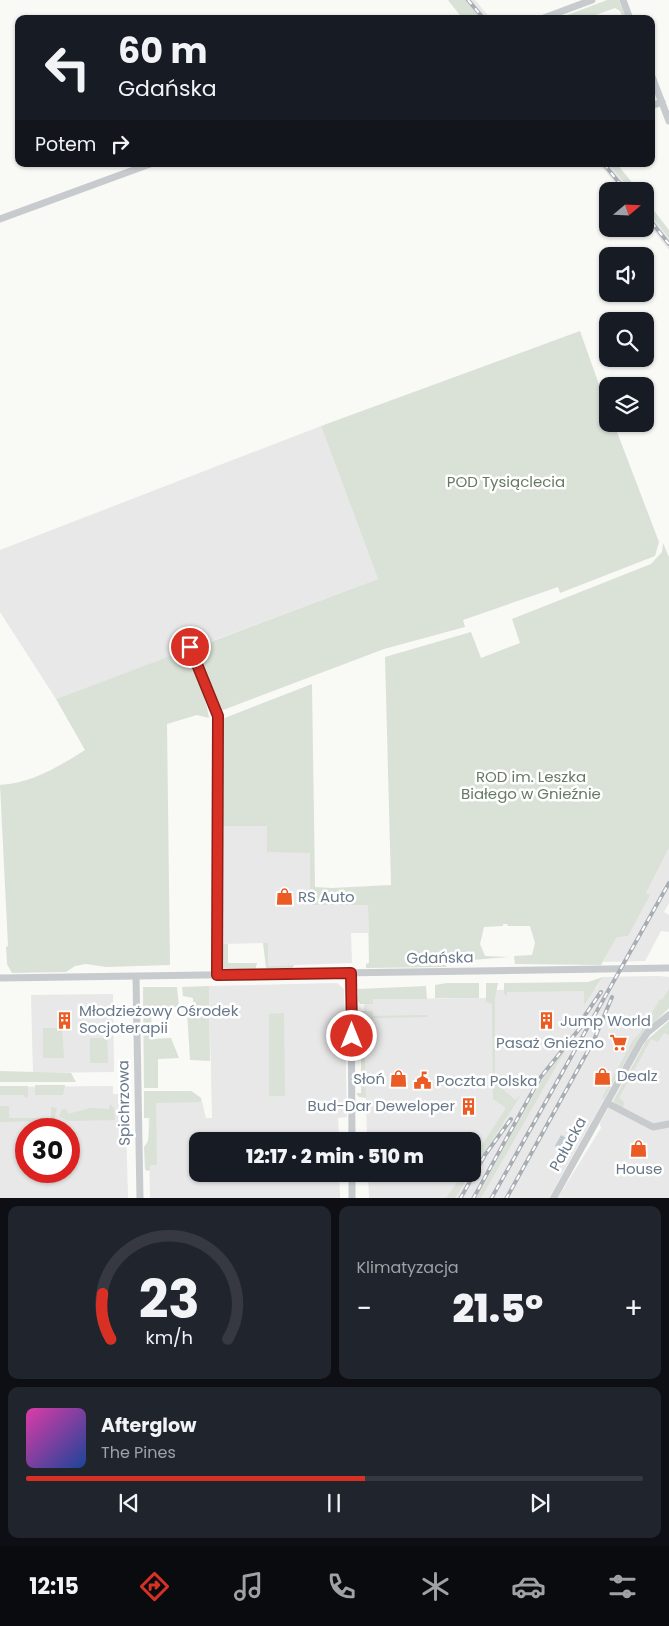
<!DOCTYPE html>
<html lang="pl">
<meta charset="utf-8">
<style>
:root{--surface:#171b24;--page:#20242c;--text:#f1f3f6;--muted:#9ea1a6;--line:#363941;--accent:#d93025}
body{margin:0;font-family:Poppins,sans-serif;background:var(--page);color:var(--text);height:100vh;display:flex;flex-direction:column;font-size:19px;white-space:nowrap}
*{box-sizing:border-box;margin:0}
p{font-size:16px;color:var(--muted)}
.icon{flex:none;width:28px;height:28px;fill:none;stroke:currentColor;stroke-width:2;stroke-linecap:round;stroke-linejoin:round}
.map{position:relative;height:1198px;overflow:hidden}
.sheet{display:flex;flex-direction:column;gap:8px;padding:8px;background:#0d0f14;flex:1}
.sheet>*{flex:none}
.hud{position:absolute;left:15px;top:15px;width:640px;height:152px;border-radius:10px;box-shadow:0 1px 4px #0004;background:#171b24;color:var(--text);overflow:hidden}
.needle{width:32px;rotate:71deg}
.buttons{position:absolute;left:599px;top:182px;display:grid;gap:10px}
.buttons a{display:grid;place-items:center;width:55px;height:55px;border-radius:10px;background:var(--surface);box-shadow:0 1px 4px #0004;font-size:25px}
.speed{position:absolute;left:15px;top:1118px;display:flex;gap:10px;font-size:25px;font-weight:700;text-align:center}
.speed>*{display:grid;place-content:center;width:65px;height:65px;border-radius:50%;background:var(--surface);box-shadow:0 1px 4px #0004;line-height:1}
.speed .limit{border:8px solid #d22;background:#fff;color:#111}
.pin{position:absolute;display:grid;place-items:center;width:42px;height:42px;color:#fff;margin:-21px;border:2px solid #fff;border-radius:50%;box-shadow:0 1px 5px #0007}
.me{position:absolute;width:55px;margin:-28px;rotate:0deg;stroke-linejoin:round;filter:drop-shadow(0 0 4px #0008)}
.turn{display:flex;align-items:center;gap:18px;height:105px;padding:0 20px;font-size:22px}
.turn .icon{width:65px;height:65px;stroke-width:2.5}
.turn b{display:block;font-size:35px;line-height:42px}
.then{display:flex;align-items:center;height:48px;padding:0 20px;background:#0003;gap:10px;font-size:19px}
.big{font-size:38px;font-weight:800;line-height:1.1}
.sheet .card{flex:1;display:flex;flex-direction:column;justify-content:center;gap:8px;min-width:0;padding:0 18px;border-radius:10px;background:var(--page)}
.sheet .dial{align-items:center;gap:0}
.dial svg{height:130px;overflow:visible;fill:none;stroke:var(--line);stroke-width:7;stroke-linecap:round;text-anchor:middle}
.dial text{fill:var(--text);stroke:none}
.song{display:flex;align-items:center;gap:15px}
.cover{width:60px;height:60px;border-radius:8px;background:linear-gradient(135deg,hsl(320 70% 55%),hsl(220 70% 35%))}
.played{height:5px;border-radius:2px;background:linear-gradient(90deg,var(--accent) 55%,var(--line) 55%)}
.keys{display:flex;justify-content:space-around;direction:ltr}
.heat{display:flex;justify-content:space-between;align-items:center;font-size:28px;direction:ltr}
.sheet .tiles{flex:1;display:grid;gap:8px;grid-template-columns:1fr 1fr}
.card:last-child{grid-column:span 2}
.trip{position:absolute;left:189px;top:1132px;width:292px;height:50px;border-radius:10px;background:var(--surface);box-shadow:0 1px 4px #0004;font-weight:800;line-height:50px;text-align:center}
.tabs{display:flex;height:80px;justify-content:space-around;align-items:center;background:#090b0e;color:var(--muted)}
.tabs .icon{width:35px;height:35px}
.tabs .selected{color:var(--accent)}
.tabs b{font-size:22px;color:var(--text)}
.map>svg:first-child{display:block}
</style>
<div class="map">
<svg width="669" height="1199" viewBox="0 0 669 1199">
<rect width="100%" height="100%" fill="#f9f9f6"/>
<!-- built -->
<g fill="#e7e8e7" fill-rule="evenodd">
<polygon points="466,0 475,0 491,19 482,19"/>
<polygon points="599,164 609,164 631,191 622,191"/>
<polygon points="645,208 669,238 669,250 645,220"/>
<polygon points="321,426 378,579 56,699 0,612 0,550"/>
<polygon points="219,826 267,826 310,853 311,905 368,904 368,933 351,933 352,963 268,966 268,943 220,944"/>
<polygon points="669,848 669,903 664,912 669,915 669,932 661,931 645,961 603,962 617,937 650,895 646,893"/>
<polygon points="659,976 669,977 669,1008 636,1042 549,1198 369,1198 368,1174 472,1174 472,1141 367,1141 364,999 492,998 492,990 596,989 603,977"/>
<polygon points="337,983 344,989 347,1117 338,1118 339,1141 198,1141 198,1174 339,1174 340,1198 150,1198 148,1091 191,1091 201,1098 206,1118 212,1118 209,986"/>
<polygon points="113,994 114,1072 33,1073 31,995"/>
<polygon points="669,1021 669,1198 557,1199 601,1128 600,1123 646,1041"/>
<path d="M 113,1086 L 113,1094 L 125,1094 L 128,1198 L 0,1198 L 0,1087 ZM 26,1129 L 69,1129 L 69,1171 L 26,1171 Z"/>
</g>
<!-- green -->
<g fill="#dae1d7">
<polygon points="448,0 466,0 482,19 463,19"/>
<polygon points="607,0 619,0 626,18 623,19 620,11 615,8 585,19 557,19"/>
<polygon points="609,164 617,164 639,191 631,191"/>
<polygon points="645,199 669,230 669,238 645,208"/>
<polygon points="580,331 607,407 608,424 614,424 659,542 655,556 560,593 558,587 463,620 465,627 384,649 223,710 218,708 197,647 378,579 321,426"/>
<polygon points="663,543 669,557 669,848 646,893 650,895 628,936 617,937 601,965 515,964 514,956 532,955 535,943 530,926 508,926 507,924 503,924 503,926 484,927 480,944 485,956 509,957 448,962 446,967 366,968 366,964 369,963 368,905 310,905 310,853 267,852 267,826 219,826 217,721 312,684 315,887 332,888 391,885 385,657 471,632 481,658 520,643 512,619 651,564 662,552"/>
<path d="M 189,649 L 207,707 L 209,718 L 197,715 L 167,724 L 170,965 L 106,967 L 86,964 L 75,966 L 66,972 L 12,973 L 7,964 L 6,947 L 8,946 L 0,785 C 32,783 58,767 85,750 L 56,699 Z"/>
<polygon points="263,943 268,943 268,966 294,965 292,969 266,968"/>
<polygon points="220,944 228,944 228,963 257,963 255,970 223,968 220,963"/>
<polygon points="603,977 584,1005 584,991 507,992 507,996 504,994 504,983 588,982"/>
<polygon points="447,983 479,983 479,998 435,998 435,985"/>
<polygon points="486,983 498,983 495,998 495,1082 515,1100 521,1095 473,1170 473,1159 506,1108 493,1099 492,1004 486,1002"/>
<polygon points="209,986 210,1061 190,1060 187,1011 193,1010 193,998 183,996 182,987"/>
<polygon points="426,986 427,999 373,999 373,1004 360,1004 358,1001 358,989"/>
<polygon points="143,987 177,987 179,1007 151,1007 152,1039 171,1038 179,1058 158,1059 158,1088 144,1088"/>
<polygon points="669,989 669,1008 639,1037 604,1099 602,1098 633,1040 640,1033 660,999 662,1000"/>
<polygon points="361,1011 373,1011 373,1016 427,1015 427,1017 373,1018 373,1023 360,1023 356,1017"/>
<polygon points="284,1013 285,1096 269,1096 269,1014"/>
<polygon points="669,1021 669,1035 664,1033 658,1042 651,1039 619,1098 624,1102 623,1110 616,1106 614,1100 646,1041"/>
<polygon points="43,1028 62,1028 64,1058 43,1058"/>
<polygon points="364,1029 370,1030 372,1035 365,1035 366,1098 359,1097 356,1093 361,1093 361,1037 357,1036 359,1031"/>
<polygon points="90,1038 107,1038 108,1063 90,1063"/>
<polygon points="570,1042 481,1198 476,1198 542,1080"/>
<polygon points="0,1071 71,1073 76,1082 0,1082"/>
<polygon points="35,1085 65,1085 63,1095 35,1095"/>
<polygon points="0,1086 28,1086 28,1097 25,1098 24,1095 0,1095"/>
<polygon points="144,1091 191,1091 201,1098 201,1102 156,1103 157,1165 150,1165 150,1170 147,1171 145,1169 144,1147 148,1141 150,1118 144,1118"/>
<polygon points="110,1104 114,1108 115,1120 68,1121 59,1116 62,1109 67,1110 68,1114 90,1108 109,1109"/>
<polygon points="0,1106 9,1106 9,1118 51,1118 51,1107 57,1108 54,1121 0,1122"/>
<polygon points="463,1174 470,1174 455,1198 446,1198"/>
</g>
<!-- water -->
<polygon fill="#c1cad0" points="561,1135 574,1142 568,1153 555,1146"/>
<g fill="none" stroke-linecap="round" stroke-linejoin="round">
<!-- minor -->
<g stroke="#c7cbce" stroke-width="7">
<polyline points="623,0 630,19"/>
<polyline points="541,19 592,0"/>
<polyline points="651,74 669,121"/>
<polyline points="651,106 662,102"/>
<polyline points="0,219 150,164"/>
<polyline points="190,647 218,716 217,975"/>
<polyline points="351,973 352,1141"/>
<polyline points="136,977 140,1199"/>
<polyline points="0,978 669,968"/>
<polyline points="607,1103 653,1127 669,1124"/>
<polyline points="352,1174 352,1199"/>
<polyline points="553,1199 640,1043 648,1032 669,1015"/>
</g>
<defs>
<g id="rail">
<polyline points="468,0 484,19"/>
<polyline points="604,164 626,191"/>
<polyline points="645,214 669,244"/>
<polyline points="581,1021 601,992"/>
<polyline points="460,1199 485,1155 511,1119"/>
<polyline points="473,1199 540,1078 588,1018"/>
<polyline points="491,1199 669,883"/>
<polyline points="506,1199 594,1040 612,997"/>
</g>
</defs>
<!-- rail casing -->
<use href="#rail" stroke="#a7adb3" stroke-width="4"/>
<!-- rail -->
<use href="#rail" stroke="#fff" stroke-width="2" stroke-dasharray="5.5" stroke-linecap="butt"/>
</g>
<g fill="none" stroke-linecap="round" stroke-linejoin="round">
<defs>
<polyline id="route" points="190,647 218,716 217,975 351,973 352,1036"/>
</defs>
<!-- route casing -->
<use href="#route" stroke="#8d1f18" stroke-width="12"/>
<!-- route -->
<use href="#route" stroke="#d93025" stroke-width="9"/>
</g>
<!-- icons -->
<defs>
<symbol id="shop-bare" viewBox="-9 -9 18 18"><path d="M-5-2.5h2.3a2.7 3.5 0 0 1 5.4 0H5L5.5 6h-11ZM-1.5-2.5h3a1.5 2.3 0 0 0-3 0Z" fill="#eb5c24" stroke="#fff" stroke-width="2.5" paint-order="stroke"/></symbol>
<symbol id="building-bare" viewBox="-9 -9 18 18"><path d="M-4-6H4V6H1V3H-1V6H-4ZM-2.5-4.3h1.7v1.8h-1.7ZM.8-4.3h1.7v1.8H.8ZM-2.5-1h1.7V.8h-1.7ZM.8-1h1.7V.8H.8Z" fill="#eb5c24" stroke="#fff" stroke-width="2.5" paint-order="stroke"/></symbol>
<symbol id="supermarket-bare" viewBox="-9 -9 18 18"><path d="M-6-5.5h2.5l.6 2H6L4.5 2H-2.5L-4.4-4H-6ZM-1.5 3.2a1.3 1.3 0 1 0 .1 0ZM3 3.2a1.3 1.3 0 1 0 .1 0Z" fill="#eb5c24" stroke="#fff" stroke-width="2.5" paint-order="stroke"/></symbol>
<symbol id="civic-bare" viewBox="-9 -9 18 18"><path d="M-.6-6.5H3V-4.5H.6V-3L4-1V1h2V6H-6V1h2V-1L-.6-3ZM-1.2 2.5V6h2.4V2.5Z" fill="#eb5c24" stroke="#fff" stroke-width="2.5" paint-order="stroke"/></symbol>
</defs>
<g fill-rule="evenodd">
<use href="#shop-bare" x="272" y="884" width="25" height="25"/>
<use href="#building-bare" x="52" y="1008" width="25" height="25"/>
<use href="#building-bare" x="534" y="1008" width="25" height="25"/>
<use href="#supermarket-bare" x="606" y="1030" width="25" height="25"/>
<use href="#shop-bare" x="590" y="1064" width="25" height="25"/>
<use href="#shop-bare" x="386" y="1066" width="25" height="25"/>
<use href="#civic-bare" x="410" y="1068" width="25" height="25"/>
<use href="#building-bare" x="456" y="1094" width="25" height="25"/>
<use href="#shop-bare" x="626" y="1136" width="25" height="25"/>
</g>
<g text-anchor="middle" stroke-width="5" stroke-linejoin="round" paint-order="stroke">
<!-- park labels -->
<g font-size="15" fill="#667a62" stroke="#fff">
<text x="506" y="487">POD Tysiąclecia</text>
<text x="531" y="782">ROD im. Leszka<tspan x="531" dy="17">Białego w Gnieźnie</tspan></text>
</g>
<!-- poi labels -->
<g font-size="15" fill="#677889" stroke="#fff" text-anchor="start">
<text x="298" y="902">RS Auto</text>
<text x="79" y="1016">Młodzieżowy Ośrodek<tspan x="79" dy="17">Socjoterapii</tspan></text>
<text x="560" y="1026">Jump World</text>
<text x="604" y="1048" text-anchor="end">Pasaż Gniezno</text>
<text x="617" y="1081">Dealz</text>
<text x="385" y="1084" text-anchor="end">Słoń</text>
<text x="436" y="1086">Poczta Polska</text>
<text x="455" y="1111" text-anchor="end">Bud-Dar Deweloper</text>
<text x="639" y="1174" text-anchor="middle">House</text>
</g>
<!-- street labels -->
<g font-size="15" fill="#677889" stroke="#fff">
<text transform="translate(440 958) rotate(-1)" y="5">Gdańska</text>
<text transform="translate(124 1103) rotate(-91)" y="5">Spichrzowa</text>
<text transform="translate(568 1144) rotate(-61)" y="5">Pałucka</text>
</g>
</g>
</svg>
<div class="buttons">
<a><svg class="needle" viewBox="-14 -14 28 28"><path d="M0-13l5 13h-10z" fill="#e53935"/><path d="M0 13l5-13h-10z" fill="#9ea1a6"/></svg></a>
<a><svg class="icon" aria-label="sound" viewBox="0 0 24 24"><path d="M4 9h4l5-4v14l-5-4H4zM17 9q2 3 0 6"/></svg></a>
<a><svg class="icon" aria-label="search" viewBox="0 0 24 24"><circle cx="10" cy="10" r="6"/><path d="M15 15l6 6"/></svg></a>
<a><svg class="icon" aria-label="layers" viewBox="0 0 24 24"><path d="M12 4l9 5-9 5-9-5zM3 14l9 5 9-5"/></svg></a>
</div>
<div class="speed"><div class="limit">30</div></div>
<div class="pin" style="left:190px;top:647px;background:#d93025"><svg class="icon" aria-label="arrive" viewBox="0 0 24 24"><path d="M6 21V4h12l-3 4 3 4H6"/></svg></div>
<svg class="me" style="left:352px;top:1036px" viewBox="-20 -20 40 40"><circle r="17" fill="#d93025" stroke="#fff" stroke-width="3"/><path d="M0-11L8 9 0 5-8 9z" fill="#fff"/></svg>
<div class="trip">12:17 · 2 min · 510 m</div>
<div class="hud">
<div class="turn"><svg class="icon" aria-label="left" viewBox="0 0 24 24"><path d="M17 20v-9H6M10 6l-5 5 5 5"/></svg><div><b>60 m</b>Gdańska</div></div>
<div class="then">Potem<svg class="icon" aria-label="right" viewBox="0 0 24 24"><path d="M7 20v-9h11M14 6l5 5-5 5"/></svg></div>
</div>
</div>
<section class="sheet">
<div class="tiles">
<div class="card dial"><svg viewBox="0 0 100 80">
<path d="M14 69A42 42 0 1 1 86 69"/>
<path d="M14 69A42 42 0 0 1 9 41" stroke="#d93025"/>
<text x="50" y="56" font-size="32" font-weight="700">23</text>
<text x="50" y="72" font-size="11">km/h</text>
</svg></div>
<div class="card"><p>Klimatyzacja</p>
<div class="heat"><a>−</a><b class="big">21.5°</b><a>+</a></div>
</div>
<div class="card">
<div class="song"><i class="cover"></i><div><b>Afterglow</b><p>The Pines</p></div></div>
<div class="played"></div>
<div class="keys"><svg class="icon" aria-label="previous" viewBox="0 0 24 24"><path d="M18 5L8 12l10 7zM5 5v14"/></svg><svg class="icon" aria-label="pause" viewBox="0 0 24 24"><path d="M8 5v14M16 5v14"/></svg><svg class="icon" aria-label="next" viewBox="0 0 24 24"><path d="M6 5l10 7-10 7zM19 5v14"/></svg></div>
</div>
</div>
</section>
<nav class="tabs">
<b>12:15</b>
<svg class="icon selected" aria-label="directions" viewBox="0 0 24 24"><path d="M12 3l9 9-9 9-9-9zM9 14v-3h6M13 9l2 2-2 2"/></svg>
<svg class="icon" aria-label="music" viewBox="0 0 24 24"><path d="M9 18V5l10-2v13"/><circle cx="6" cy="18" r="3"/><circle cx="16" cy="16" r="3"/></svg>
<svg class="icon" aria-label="phone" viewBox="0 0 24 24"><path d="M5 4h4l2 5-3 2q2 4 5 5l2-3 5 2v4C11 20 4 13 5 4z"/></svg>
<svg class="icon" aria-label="climate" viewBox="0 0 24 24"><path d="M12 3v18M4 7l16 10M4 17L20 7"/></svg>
<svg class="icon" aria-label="car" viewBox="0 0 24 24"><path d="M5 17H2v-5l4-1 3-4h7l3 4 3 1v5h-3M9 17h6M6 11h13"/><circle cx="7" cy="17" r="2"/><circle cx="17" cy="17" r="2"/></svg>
<svg class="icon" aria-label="filters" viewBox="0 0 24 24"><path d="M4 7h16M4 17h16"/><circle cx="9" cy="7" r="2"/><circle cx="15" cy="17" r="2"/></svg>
</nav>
